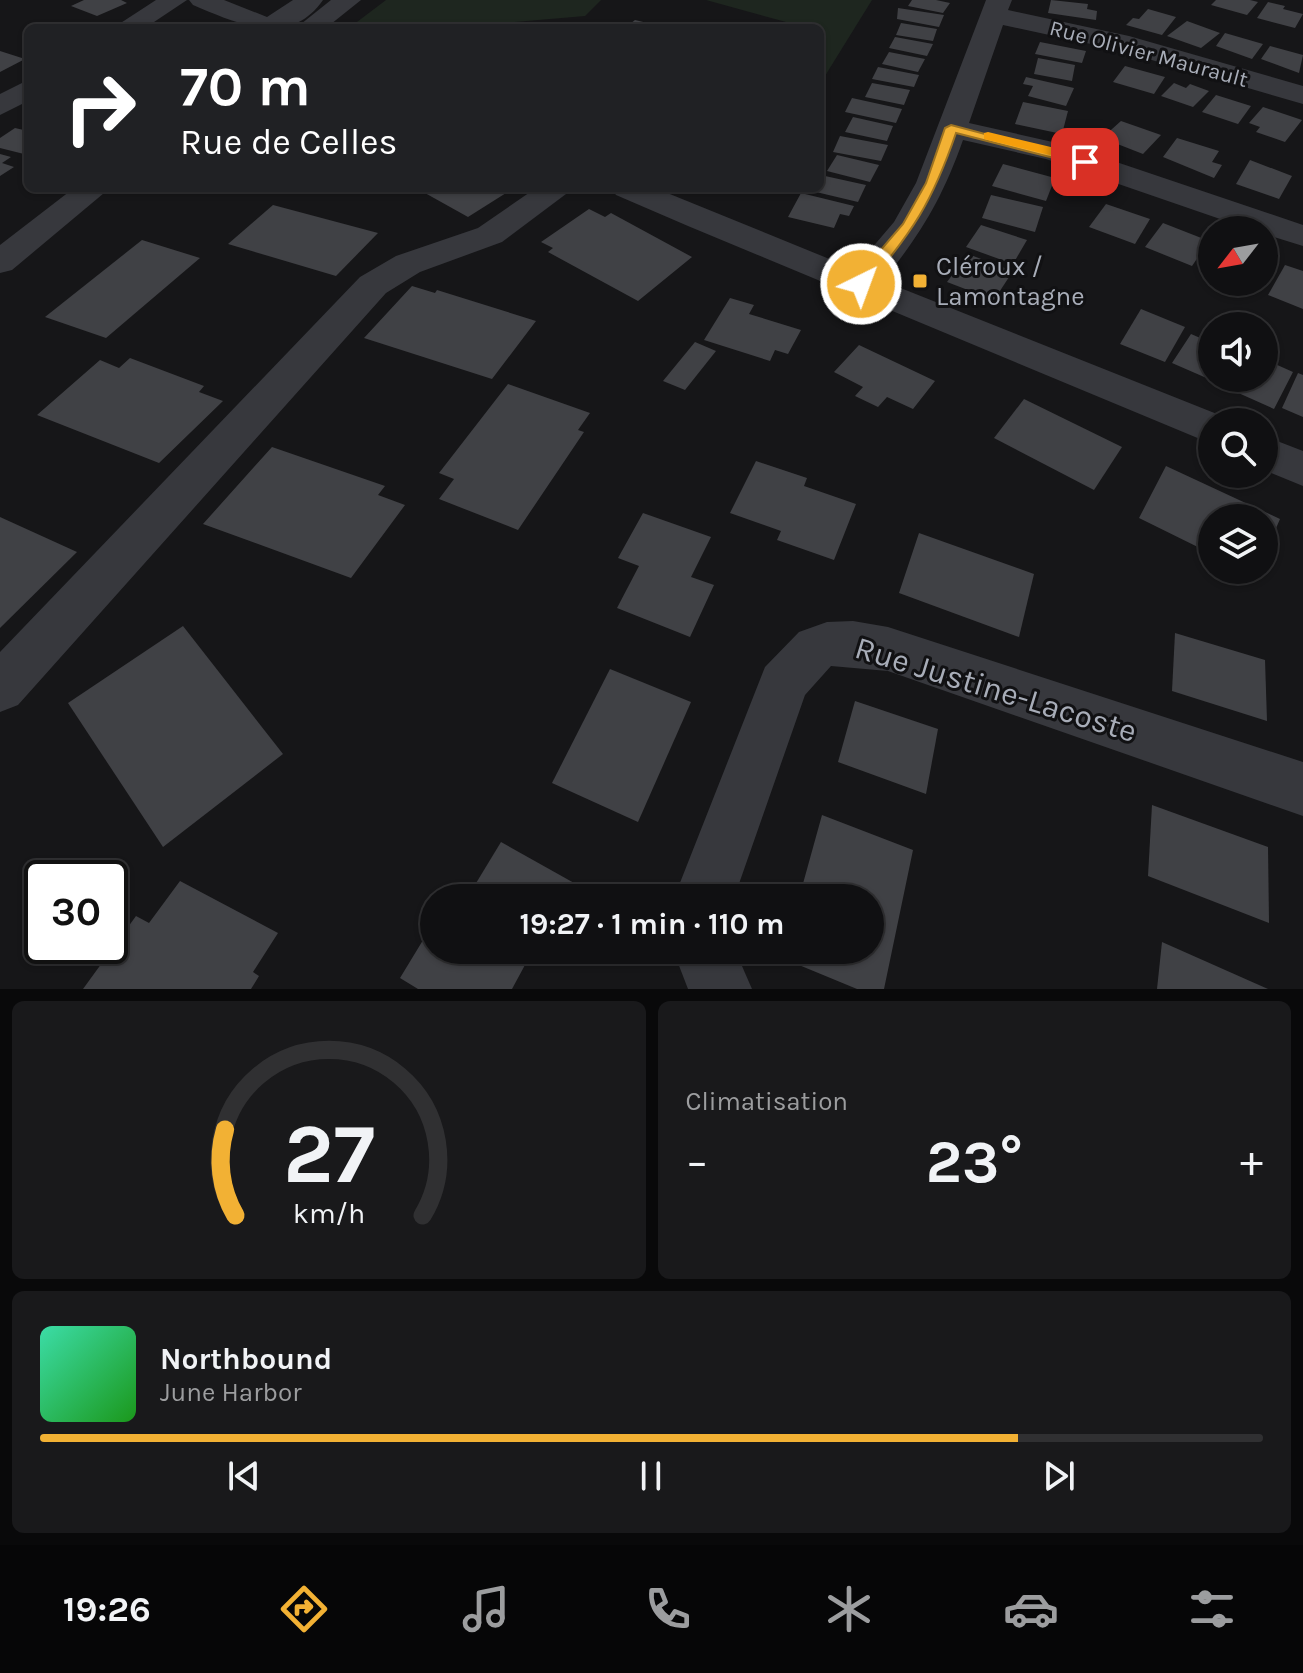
<!DOCTYPE html>
<html lang="fr">
<meta charset="utf-8">
<style>
:root{--surface:#101012;--page:#19191b;--text:#f1f3f6;--muted:#9c9d9f;--line:#303032;--accent:#f2b134}
body{margin:0;font-family:Karla,sans-serif;background:var(--page);color:var(--text);height:100vh;display:flex;flex-direction:column;font-size:30px;white-space:nowrap}
*{box-sizing:border-box;margin:0}
p{font-size:26px;color:var(--muted)}
.icon{flex:none;width:44px;height:44px;fill:none;stroke:currentColor;stroke-width:2;stroke-linecap:round;stroke-linejoin:round}
.map{position:relative;height:989px;overflow:hidden}
.details{display:flex;flex-direction:column;gap:12px;padding:12px;background:#09090a;flex:1}
.details>*{flex:none}
.banner{position:absolute;left:24px;top:24px;width:800px;height:168px;border-radius:12px;box-shadow:0 2px 6px #0004,0 0 0 2px var(--line);background:#202124;color:#fff;overflow:hidden}
.needle{width:52px;rotate:239deg}
.fabs{position:absolute;left:1198px;top:216px;display:grid;gap:16px}
.fabs a{display:grid;place-items:center;width:80px;height:80px;border-radius:50%;background:var(--surface);box-shadow:0 2px 6px #0004,0 0 0 2px var(--line);font-size:40px}
.speed{position:absolute;left:24px;top:860px;display:flex;gap:16px;font-size:40px;font-weight:700;text-align:center}
.speed>*{display:grid;place-content:center;width:104px;height:104px;border-radius:50%;background:var(--surface);box-shadow:0 2px 6px #0004,0 0 0 2px var(--line);line-height:1}
.speed .limit{border:4px solid #111;border-radius:12px;background:#fff;color:#111}
.pin{position:absolute;display:grid;place-items:center;width:68px;height:68px;color:#fff;margin:-34px;border-radius:16px;box-shadow:0 4px 12px #0006}
.me{position:absolute;width:88px;margin:-44px;rotate:42deg;stroke-linejoin:round;filter:drop-shadow(0 0 6px #0008)}
.turn{display:flex;align-items:center;gap:28px;height:168px;padding:0 24px;font-size:36px}
.turn .icon{width:104px;height:104px;stroke-width:2.5}
.turn b{display:block;font-size:56px;line-height:68px}
.big{font-size:60px;font-weight:700;line-height:1.1}
.details .widget{flex:1;display:flex;flex-direction:column;justify-content:center;gap:12px;min-width:0;padding:0 28px;border-radius:12px;background:var(--page)}
.details .dial{align-items:center;gap:0}
.dial svg{height:208px;overflow:visible;fill:none;stroke:var(--line);stroke-width:7;stroke-linecap:round;text-anchor:middle}
.dial text{fill:var(--text);stroke:none}
.song{display:flex;align-items:center;gap:24px}
.cover{width:96px;height:96px;border-radius:12px;background:linear-gradient(135deg,hsl(160 70% 55%),hsl(120 70% 35%))}
.played{height:8px;border-radius:4px;background:linear-gradient(90deg,var(--accent) 80%,var(--line) 80%)}
.keys{display:flex;justify-content:space-around;direction:ltr}
.heat{display:flex;justify-content:space-between;align-items:center;font-size:44px;direction:ltr}
.details .tiles{flex:1;display:grid;gap:12px;grid-template-columns:1fr 1fr}
.widget:last-child{grid-column:span 2}
.trip{position:absolute;left:420px;top:884px;width:464px;height:80px;border-radius:40px;background:var(--surface);box-shadow:0 2px 6px #0004,0 0 0 2px var(--line);font-weight:700;line-height:80px;text-align:center}
.tab-bar{display:flex;height:128px;justify-content:space-around;align-items:center;background:#060607;color:var(--muted)}
.tab-bar .icon{width:56px;height:56px}
.tab-bar .active{color:var(--accent)}
.tab-bar b{font-size:36px;color:var(--text)}
.map>svg:first-child{display:block}
</style>
<div class="map">
<svg width="1303" height="989" viewBox="0 0 1303 989">
<rect width="100%" height="100%" fill="#161618"/>
<!-- green -->
<g fill="#1e261f">
<polygon points="386,0 601,0 585,16 515,22 510,28 349,28"/>
<polygon points="706,0 872,0 820,84 820,28 782,28 786,22"/>
</g>
<!-- building -->
<g fill="#404145">
<polygon points="84,0 121,0 127,3 97,16 71,6"/>
<polygon points="912,0 936,0 950,3 943,13 908,6"/>
<polygon points="1051,0 1088,4 1087,9 1097,11 1096,20 1048,13"/>
<polygon points="1216,0 1250,0 1258,2 1247,15 1211,5"/>
<polygon points="1268,2 1285,6 1283,9 1303,14 1295,28 1257,18"/>
<polygon points="898,8 944,15 939,27 897,19"/>
<polygon points="1148,9 1176,17 1162,35 1126,25 1133,18 1139,19"/>
<polygon points="635,20 664,27 664,28 625,28"/>
<polygon points="1187,21 1220,33 1201,48 1167,36"/>
<polygon points="901,23 937,29 933,41 896,35"/>
<polygon points="1225,33 1263,44 1252,59 1216,46"/>
<polygon points="895,37 933,44 927,56 889,48"/>
<polygon points="1040,42 1086,51 1082,63 1035,54"/>
<polygon points="1270,46 1303,55 1299,73 1261,59"/>
<polygon points="0,51 25,59 0,72"/>
<polygon points="889,52 925,59 918,72 882,64"/>
<polygon points="1038,58 1075,65 1072,81 1034,74"/>
<polygon points="1125,66 1165,77 1154,94 1113,82"/>
<polygon points="878,67 919,75 914,87 872,79"/>
<polygon points="1026,77 1074,88 1066,106 1028,96 1033,86 1023,84"/>
<polygon points="872,83 910,90 904,105 865,97"/>
<polygon points="1174,83 1186,88 1190,84 1209,91 1193,107 1161,96"/>
<polygon points="1216,95 1251,106 1238,124 1202,112"/>
<polygon points="852,98 902,109 896,123 845,112"/>
<polygon points="1023,102 1068,111 1062,134 1015,124"/>
<polygon points="1263,107 1302,120 1285,142 1256,132 1260,127 1249,123"/>
<polygon points="853,117 893,126 887,141 845,132"/>
<polygon points="1121,121 1161,135 1143,154 1102,138"/>
<polygon points="15,128 28,131 28,155 0,148 0,138"/>
<polygon points="840,136 888,145 881,161 833,152"/>
<polygon points="1177,138 1219,151 1212,162 1222,165 1214,178 1163,157"/>
<polygon points="0,154 11,157 2,163 14,167 0,176"/>
<polygon points="837,155 879,165 870,182 827,171"/>
<polygon points="1250,160 1292,176 1279,199 1236,184"/>
<polygon points="1003,164 1055,178 1046,201 992,186"/>
<polygon points="825,176 866,185 858,202 816,192"/>
<polygon points="416,188 514,188 468,217"/>
<polygon points="801,193 854,206 849,216 840,214 834,228 788,217"/>
<polygon points="991,195 1043,207 1035,232 982,218"/>
<polygon points="1106,204 1150,219 1135,244 1089,227"/>
<polygon points="273,205 378,233 336,276 228,244"/>
<polygon points="589,209 605,217 611,213 692,257 638,301 548,252 553,248 541,242"/>
<polygon points="1163,223 1209,241 1192,266 1145,247"/>
<polygon points="981,225 1027,240 1013,264 966,247"/>
<polygon points="142,240 200,258 106,338 45,317"/>
<polygon points="968,254 1013,271 994,300 947,282"/>
<polygon points="1285,265 1303,271 1303,309 1268,295"/>
<polygon points="412,286 435,293 437,290 536,321 492,379 364,338"/>
<polygon points="730,298 754,305 749,314 801,330 788,354 775,350 770,361 704,340"/>
<polygon points="1141,309 1185,327 1165,362 1120,344"/>
<polygon points="1191,334 1212,343 1212,378 1221,378 1218,383 1172,363"/>
<polygon points="695,342 716,351 685,390 663,381"/>
<polygon points="859,345 935,381 913,409 887,397 878,407 855,396 863,387 834,372"/>
<polygon points="130,358 204,386 199,392 223,401 159,463 37,415 100,360 119,368"/>
<polygon points="1264,359 1293,372 1274,409 1225,387 1230,378 1264,378"/>
<polygon points="1298,373 1303,375 1303,417 1282,408"/>
<polygon points="508,384 590,413 578,430 584,432 518,530 439,499 454,479 439,473"/>
<polygon points="1024,399 1122,447 1094,490 994,438"/>
<polygon points="272,447 385,486 378,495 405,505 351,578 203,524"/>
<polygon points="756,461 807,478 804,486 856,504 834,560 777,540 781,531 730,513"/>
<polygon points="1166,466 1280,519 1264,556 1264,518 1212,518 1212,554 1139,518"/>
<polygon points="643,513 711,537 691,577 714,585 690,637 617,608 639,566 618,558"/>
<polygon points="0,517 77,552 0,628"/>
<polygon points="919,533 1034,574 1019,637 899,593"/>
<polygon points="183,626 283,754 163,847 68,703"/>
<polygon points="1175,633 1265,660 1267,721 1172,691"/>
<polygon points="610,669 691,702 638,822 552,783"/>
<polygon points="855,701 938,729 926,794 838,762"/>
<polygon points="1152,805 1268,847 1269,923 1148,876"/>
<polygon points="822,815 913,850 884,989 857,989 782,958 784,950 870,950 870,898 799,898"/>
<polygon points="501,842 583,888 578,898 467,898"/>
<polygon points="180,881 278,933 253,972 259,976 251,989 83,989 136,916 149,923"/>
<polygon points="434,922 434,950 551,950 545,960 532,952 512,989 418,989 400,978"/>
<polygon points="1162,942 1268,989 1157,989"/>
</g>
<g fill="none" stroke-linecap="round" stroke-linejoin="round">
<!-- minor -->
<g fill="#37383d" fill-rule="evenodd">
<polygon points="156,0 187,0 145,28 113,28"/>
<path d="M 189,0 L 224,0 L 267,17 L 293,0 L 323,0 C 289,49 236,23 193,5 Z"/>
<polygon points="331,0 361,0 326,28 296,28"/>
<path d="M 986,0 L 1012,0 L 1008,10 L 1129,36 L 1303,86 L 1303,104 L 1114,49 L 1003,25 L 969,123 L 1066,145 L 1303,225 L 1303,246 L 1264,234 L 1264,230 L 1252,230 L 1046,159 L 963,140 C 942,199 922,232 883,281 L 1227,418 L 1229,422 L 1212,422 L 1212,444 L 688,226 L 616,195 L 611,188 L 655,188 L 854,269 L 894,222 L 916,183 Z"/>
<polygon points="28,80 28,101 0,115 0,94"/>
<polygon points="74,188 110,188 12,270 0,273 0,245"/>
<polygon points="536,188 574,188 502,242 420,272 386,293 18,705 0,712 0,652 360,277 396,256 478,228"/>
<polygon points="1264,436 1303,451 1303,486 1264,470"/>
<polygon points="853,621 888,627 1303,762 1303,816 888,671 831,666 805,695 734,898 674,898 765,667 799,632 827,622"/>
<polygon points="673,950 735,950 752,989 688,989"/>
</g>
</g>
<!-- route -->
<path fill="#f2b134" stroke="#9d7322" stroke-width="2" d="M 951,125 L 1091,162 L 1085,166 L 956,133 C 932,203 913,231 866,287 L 855,287 L 855,280 L 903,224 L 926,183 L 945,128 Z"/>
<!-- slow -->
<polygon fill="#f59e0b" points="988,132 1055,148 1057,151 1050,155 984,139 984,133"/>
<!-- markers -->
<rect fill="#f2b134" stroke="#111113" stroke-width="3" x="912" y="273" width="16" height="16" rx="4"/>
<g text-anchor="middle" stroke-width="6" stroke-linejoin="round" paint-order="stroke">
<!-- far-street labels -->
<g font-size="22" fill="#a8adb8" stroke="#111113">
<text transform="translate(1149 53) rotate(15)" y="8">Rue Olivier Maurault</text>
</g>
<!-- poi labels -->
<g font-size="26" fill="#a8adb8" stroke="#111113" text-anchor="start">
<text x="936" y="275">Cléroux /<tspan x="936" dy="30">Lamontagne</tspan></text>
</g>
<!-- near-street labels -->
<g font-size="32" fill="#a8adb8" stroke="#111113">
<text transform="translate(996 689) rotate(17)" y="11">Rue Justine-Lacoste</text>
</g>
</g>
</svg>
<div class="fabs">
<a><svg class="needle" viewBox="-14 -14 28 28"><path d="M0-13l5 13h-10z" fill="#e53935"/><path d="M0 13l5-13h-10z" fill="#9c9d9f"/></svg></a>
<a><svg class="icon" aria-label="sound" viewBox="0 0 24 24"><path d="M4 9h4l5-4v14l-5-4H4zM17 9q2 3 0 6"/></svg></a>
<a><svg class="icon" aria-label="search" viewBox="0 0 24 24"><circle cx="10" cy="10" r="6"/><path d="M15 15l6 6"/></svg></a>
<a><svg class="icon" aria-label="layers" viewBox="0 0 24 24"><path d="M12 4l9 5-9 5-9-5zM3 14l9 5 9-5"/></svg></a>
</div>
<div class="speed"><div class="limit">30</div></div>
<div class="pin" style="left:1085px;top:162px;background:#d93025"><svg class="icon" aria-label="arrive" viewBox="0 0 24 24"><path d="M6 21V4h12l-3 4 3 4H6"/></svg></div>
<svg class="me" style="left:861px;top:284px" viewBox="-20 -20 40 40"><circle r="17" fill="#f2b134" stroke="#fff" stroke-width="3"/><path d="M0-11L8 9 0 5-8 9z" fill="#fff"/></svg>
<div class="trip">19:27 · 1 min · 110 m</div>
<div class="banner">
<div class="turn"><svg class="icon" aria-label="right" viewBox="0 0 24 24"><path d="M7 20v-9h11M14 6l5 5-5 5"/></svg><div><b>70 m</b>Rue de Celles</div></div>
</div>
</div>
<section class="details">
<div class="tiles">
<div class="widget dial"><svg viewBox="0 0 100 80">
<path d="M14 69A42 42 0 1 1 86 69"/>
<path d="M14 69A42 42 0 0 1 10 36" stroke="#f2b134"/>
<text x="50" y="56" font-size="32" font-weight="700">27</text>
<text x="50" y="72" font-size="11">km/h</text>
</svg></div>
<div class="widget"><p>Climatisation</p>
<div class="heat"><a>−</a><b class="big">23°</b><a>+</a></div>
</div>
<div class="widget">
<div class="song"><i class="cover"></i><div><b>Northbound</b><p>June Harbor</p></div></div>
<div class="played"></div>
<div class="keys"><svg class="icon" aria-label="previous" viewBox="0 0 24 24"><path d="M18 5L8 12l10 7zM5 5v14"/></svg><svg class="icon" aria-label="pause" viewBox="0 0 24 24"><path d="M8 5v14M16 5v14"/></svg><svg class="icon" aria-label="next" viewBox="0 0 24 24"><path d="M6 5l10 7-10 7zM19 5v14"/></svg></div>
</div>
</div>
</section>
<nav class="tab-bar">
<b>19:26</b>
<svg class="icon active" aria-label="directions" viewBox="0 0 24 24"><path d="M12 3l9 9-9 9-9-9zM9 14v-3h6M13 9l2 2-2 2"/></svg>
<svg class="icon" aria-label="music" viewBox="0 0 24 24"><path d="M9 18V5l10-2v13"/><circle cx="6" cy="18" r="3"/><circle cx="16" cy="16" r="3"/></svg>
<svg class="icon" aria-label="phone" viewBox="0 0 24 24"><path d="M5 4h4l2 5-3 2q2 4 5 5l2-3 5 2v4C11 20 4 13 5 4z"/></svg>
<svg class="icon" aria-label="climate" viewBox="0 0 24 24"><path d="M12 3v18M4 7l16 10M4 17L20 7"/></svg>
<svg class="icon" aria-label="car" viewBox="0 0 24 24"><path d="M5 17H2v-5l4-1 3-4h7l3 4 3 1v5h-3M9 17h6M6 11h13"/><circle cx="7" cy="17" r="2"/><circle cx="17" cy="17" r="2"/></svg>
<svg class="icon" aria-label="filters" viewBox="0 0 24 24"><path d="M4 7h16M4 17h16"/><circle cx="9" cy="7" r="2"/><circle cx="15" cy="17" r="2"/></svg>
</nav>
